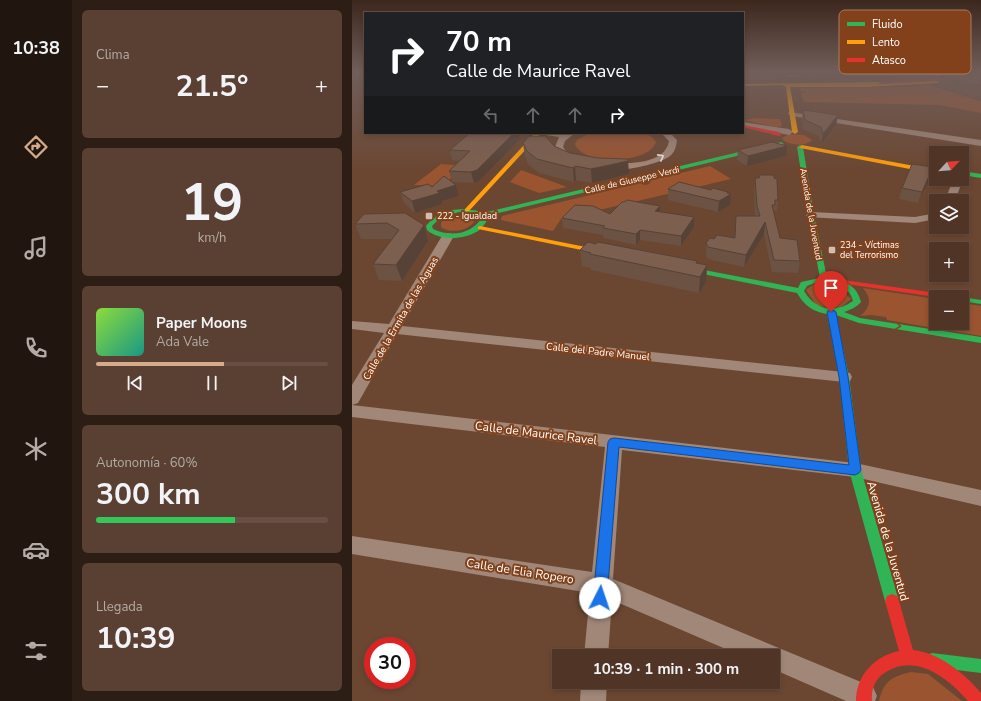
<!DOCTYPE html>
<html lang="es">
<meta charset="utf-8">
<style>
:root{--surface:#503526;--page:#5a4032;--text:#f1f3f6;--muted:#b4aba7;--line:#675043;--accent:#d6ab8b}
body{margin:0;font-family:"Nunito Sans",sans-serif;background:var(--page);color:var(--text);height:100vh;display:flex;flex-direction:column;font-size:15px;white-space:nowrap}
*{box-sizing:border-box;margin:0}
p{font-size:13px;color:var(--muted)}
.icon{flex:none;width:22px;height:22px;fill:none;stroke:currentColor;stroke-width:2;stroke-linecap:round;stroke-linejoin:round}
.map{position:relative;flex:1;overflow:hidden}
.drawer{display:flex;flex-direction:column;gap:10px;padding:10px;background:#2c1d15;width:280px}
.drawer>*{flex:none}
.top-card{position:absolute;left:12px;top:12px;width:380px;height:122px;border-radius:0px;box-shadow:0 2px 6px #0003,0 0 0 1px var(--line);background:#202124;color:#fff;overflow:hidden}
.needle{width:26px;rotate:64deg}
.tools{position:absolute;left:577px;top:146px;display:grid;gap:8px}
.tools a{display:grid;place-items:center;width:40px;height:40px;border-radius:0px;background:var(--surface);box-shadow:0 2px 6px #0003,0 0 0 1px var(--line);font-size:20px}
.speed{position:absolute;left:12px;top:637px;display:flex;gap:8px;font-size:20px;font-weight:700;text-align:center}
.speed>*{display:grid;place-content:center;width:52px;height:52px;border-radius:50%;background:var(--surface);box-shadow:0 2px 6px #0003,0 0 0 1px var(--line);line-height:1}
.speed .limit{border:6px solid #d22;background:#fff;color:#111}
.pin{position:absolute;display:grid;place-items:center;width:34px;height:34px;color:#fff;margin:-41px -17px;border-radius:50% 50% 50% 0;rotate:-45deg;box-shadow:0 0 4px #0007}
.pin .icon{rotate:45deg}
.me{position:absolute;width:44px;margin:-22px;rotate:4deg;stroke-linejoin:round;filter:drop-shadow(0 0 3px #0008)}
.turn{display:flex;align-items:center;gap:14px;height:84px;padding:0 16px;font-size:18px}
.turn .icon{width:52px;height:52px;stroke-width:2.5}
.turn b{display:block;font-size:28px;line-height:34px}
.lanes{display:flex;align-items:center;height:38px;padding:0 16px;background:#0003;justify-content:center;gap:20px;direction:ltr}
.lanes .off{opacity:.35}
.big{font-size:30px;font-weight:700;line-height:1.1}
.drawer .widget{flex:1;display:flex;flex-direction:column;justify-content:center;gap:6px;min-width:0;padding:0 14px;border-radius:6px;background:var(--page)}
.drawer .dial{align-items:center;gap:0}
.dial b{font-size:52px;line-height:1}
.song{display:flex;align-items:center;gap:12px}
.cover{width:48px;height:48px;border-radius:6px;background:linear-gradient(135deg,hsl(90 70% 55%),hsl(170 70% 35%))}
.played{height:4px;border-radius:2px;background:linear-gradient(90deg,var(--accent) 55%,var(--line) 55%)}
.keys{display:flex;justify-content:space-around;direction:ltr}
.heat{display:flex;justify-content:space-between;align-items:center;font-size:22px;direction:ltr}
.charge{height:6px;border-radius:3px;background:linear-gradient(90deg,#34c759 60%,var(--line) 0)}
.trip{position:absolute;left:200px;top:649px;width:228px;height:40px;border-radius:0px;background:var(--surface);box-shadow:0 2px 6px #0003,0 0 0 1px var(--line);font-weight:700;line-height:40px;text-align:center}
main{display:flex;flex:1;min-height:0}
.tabs{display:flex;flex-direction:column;width:72px;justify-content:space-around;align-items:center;background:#20150f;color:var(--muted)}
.tabs .icon{width:28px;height:28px}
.tabs .selected{color:var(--accent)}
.tabs b{font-size:18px;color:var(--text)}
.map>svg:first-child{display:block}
</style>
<main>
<nav class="tabs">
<b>10:38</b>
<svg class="icon selected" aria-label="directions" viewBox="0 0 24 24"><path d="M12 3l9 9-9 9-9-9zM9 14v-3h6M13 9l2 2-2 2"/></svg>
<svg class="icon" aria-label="music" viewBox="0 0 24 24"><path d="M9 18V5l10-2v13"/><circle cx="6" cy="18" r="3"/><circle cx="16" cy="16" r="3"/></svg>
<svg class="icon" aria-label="phone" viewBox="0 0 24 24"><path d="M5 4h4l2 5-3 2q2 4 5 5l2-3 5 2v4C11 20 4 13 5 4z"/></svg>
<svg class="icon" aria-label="climate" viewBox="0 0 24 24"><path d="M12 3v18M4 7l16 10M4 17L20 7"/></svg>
<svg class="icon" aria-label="car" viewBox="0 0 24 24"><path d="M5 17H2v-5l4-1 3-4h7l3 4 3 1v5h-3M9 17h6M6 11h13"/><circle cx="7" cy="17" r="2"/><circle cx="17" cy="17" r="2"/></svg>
<svg class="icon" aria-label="filters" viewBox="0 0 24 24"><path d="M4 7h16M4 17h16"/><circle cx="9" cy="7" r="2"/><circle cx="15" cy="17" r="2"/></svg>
</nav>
<section class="drawer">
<div class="widget"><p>Clima</p>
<div class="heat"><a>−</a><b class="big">21.5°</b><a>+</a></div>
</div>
<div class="widget dial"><b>19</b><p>km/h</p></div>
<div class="widget">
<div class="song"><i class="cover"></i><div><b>Paper Moons</b><p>Ada Vale</p></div></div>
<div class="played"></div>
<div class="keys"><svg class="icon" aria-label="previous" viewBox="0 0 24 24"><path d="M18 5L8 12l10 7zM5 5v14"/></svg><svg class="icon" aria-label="pause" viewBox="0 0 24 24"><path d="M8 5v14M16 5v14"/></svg><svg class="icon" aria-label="next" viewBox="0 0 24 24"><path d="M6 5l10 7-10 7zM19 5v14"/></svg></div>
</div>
<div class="widget"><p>Autonomía · 60%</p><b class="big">300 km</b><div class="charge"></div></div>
<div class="widget"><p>Llegada</p><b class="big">10:39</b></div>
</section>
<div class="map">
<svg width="629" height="701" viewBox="0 0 629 701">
<rect width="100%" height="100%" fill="#6b4732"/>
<!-- green -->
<g fill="#9a542f">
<polygon points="567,85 577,85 629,101 629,113 588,105 452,102 449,93 453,93 454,92 449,91 448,88 568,87"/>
<polygon points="404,118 428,119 430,126 424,127 392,120"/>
<path d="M 238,133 L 293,133 L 301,138 L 304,142 C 298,164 230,166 223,144 L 225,140 Z"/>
<path d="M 438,134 L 452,135 L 460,140 C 453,147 440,145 432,141 L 430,138 Z"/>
<polygon points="89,164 113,166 90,186 62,185"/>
<polygon points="358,166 379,179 209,219 201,231 149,220 150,216 289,183 292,185 298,184 295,181"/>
<polygon points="169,170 215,187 187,193 158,182"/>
<path d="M 106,215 L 120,217 L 122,222 C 115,231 98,234 89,227 L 89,222 L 96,218 Z"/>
<polygon points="462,284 483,284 499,299 488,308 465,306 454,290"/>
<path d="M 511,288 L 584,299 L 584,323 L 610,323 L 610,303 L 629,306 L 629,336 L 535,320 L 534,317 L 519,315 L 508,316 C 519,307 520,299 511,288 Z"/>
<path d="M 559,672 L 576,674 L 610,701 L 527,701 C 531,681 541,676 559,672 Z"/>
</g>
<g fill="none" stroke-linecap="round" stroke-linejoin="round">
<!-- river -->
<polygon fill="#845539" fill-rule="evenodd" points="6,72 13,72 13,75 0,80 0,74"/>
<!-- lane -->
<polygon fill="#a18778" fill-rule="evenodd" points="434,75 449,75 451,76 435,77"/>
<!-- street -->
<g fill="#a18778" fill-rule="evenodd">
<polygon points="573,72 581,72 599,78 596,80"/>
<polygon points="437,112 629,140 629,146 440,116 436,114"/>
<polygon points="391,122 437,129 441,132 437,135 391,126"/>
<path d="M 193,133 L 223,133 L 213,141 L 211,147 C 215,154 222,155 227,161 L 225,163 C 215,165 207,155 203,147 L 207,137 L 194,135 Z"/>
<path d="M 309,133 L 318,133 L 325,140 C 324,147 323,152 318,156 C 309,164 260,175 252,167 L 257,164 C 276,163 313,165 317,141 Z"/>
<polygon points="610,178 611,179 603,201 593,201 601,179 610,179"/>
<polygon points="459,212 563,217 584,213 584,219 563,223 455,217 454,215"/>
<polygon points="96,233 100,234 102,236 50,326 492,372 498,373 500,377 498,381 492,382 45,334 6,403 0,405 0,385 32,333 0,329 0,321 37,324 90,236 92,234"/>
<polygon points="0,405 503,463 629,490 629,506 503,477 270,450 261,579 521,687 525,696 523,701 494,701 421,669 421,656 390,656 260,600 256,656 232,656 238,593 0,554 0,536 240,572 253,447 0,417"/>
<polygon points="229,682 255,682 254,701 228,701"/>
</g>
<!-- fast -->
<g fill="#30b455" fill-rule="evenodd">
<path d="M 429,142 L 432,144 L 431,145 L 134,216 L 136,219 C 133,224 130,228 126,231 C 112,240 87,241 75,230 L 74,226 C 85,212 102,207 119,210 C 123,210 127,211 131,213 ZM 107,212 L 125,215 L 129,219 C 118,235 98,237 81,229 L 80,226 L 88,218 Z"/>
<path d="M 448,145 L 451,147 L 462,215 L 475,278 C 492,280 505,285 509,302 C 505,307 498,310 492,312 L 508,318 L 629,337 L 629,343 L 507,323 L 484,315 L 497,377 L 509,470 L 547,601 L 545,606 L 540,608 L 535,606 L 533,601 L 497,470 L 487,377 L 475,314 C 461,312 452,305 445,293 L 326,269 L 322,267 L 326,265 L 446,288 L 449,282 L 468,278 L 456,215 L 445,147 ZM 465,282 C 480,283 497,284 501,301 C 483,314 463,310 452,291 L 455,286 Z"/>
<polygon points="610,171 629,174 629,178 610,175"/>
<polygon points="608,297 610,297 629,300 629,304 610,301 610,297"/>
<polygon points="580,653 629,659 629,673 580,667 575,665 573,660 575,655"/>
</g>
<!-- slow -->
<g fill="#ff9f0a" fill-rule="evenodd">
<polygon points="602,80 603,82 515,87 438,87 446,132 443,134 440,132 434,87 430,85 391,86 391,84 527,82 529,83 528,84"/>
<polygon points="183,133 189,133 117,211 113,211 113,209"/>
<polygon points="450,145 584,170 584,174 448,148 447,147"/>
<polygon points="128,226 259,252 263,254 259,256 126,229 126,227"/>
</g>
<!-- jam -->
<g fill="#e5322d" fill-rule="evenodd">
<polygon points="597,78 610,82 629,81 629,83 610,84 597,80 527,84 525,83"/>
<polygon points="391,125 427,132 430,134 427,136 391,127"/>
<polygon points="484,279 599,295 603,297 584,297 487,283 484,283 483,281"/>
<path d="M 540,594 L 545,596 L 547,601 L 561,650 C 588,653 612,673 629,693 L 629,701 L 616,701 C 596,678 564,653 534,672 C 523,678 519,689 520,701 L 504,701 C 504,675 523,656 547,651 L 533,601 L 535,596 Z"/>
</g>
</g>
<!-- wall -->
<g fill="#6b5243">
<polygon points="391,72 423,72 422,80 391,81"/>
<polygon points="443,72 488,72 487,76 463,80 450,74"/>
<polygon points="526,72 580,72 579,76 545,78"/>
<polygon points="585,72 629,72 629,99 609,94 585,86 588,75 597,75"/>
<polygon points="451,110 486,115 484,125 469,144 467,136 451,129 450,119"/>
<polygon points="167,135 168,139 127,181 122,183 100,182 104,185 107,196 90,201 90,204 63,213 52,203 48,192 80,187 100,181 97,171 108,161 100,160 98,150"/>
<polygon points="171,143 202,146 218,153 277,174 240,183 224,180 222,182 187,173 177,165 173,157"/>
<polygon points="435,146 434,156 395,166 385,160 386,150"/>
<polygon points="403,178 422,178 426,200 425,211 422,211 422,214 428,238 448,261 446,273 420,272 412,234 392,267 356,259 354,255 354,243 362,239 382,238 384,216 403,216 402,188"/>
<polygon points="578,178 566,203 547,199 550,188"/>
<polygon points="316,189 359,190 376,193 379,194 378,205 366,212 316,200"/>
<polygon points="308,206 308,212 342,217 342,227 329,246 288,240 284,245 252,238 251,235 211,228 210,218 258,214"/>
<polygon points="53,213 76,241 50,281 27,280 21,264 40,239 9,239 3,224"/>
<polygon points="228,250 345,264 355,265 354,282 347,293 239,270 239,268 230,266"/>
</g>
<!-- shaded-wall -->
<g fill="#574237">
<polygon points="464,72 488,72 487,76 463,80"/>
<polygon points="486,115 484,125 469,144 471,134"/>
<polygon points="162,133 169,133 167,135 168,139 127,181 122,183 119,172"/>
<polygon points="435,146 434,156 395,166 396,156"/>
<polygon points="276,161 277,174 240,183 239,169"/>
<polygon points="223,166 224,180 222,182 221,168"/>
<polygon points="581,167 578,178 566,203 570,192"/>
<polygon points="104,185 107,196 90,201 90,204 63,213 60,201 85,191"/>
<polygon points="376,192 376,196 379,194 378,205 366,212 367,201"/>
<polygon points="308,206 308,216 303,211"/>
<polygon points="342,217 342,227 329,246 329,236"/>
<polygon points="413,222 412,234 392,267 394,255"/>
<polygon points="72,225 76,241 50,281 44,265"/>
<polygon points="288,230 288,240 284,245 284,234"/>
<polygon points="355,265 354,282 347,293 348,277"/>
</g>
<!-- building -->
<g fill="#7c5f4e" stroke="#574237">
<polygon points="391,72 423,72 391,73"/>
<polygon points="588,75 629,75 629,86 613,82"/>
<polygon points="451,110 486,115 471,134 469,127 453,120"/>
<polygon points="118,133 162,133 125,170 119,172 97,171 118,151 98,150"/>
<polygon points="177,136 193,136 202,146 218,153 246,158 276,159 276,161 239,169 223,166 221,168 185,159 175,151 171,143"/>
<polygon points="420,142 435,146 396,156 386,150"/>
<polygon points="560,164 581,167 570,192 550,188"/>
<polygon points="408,175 422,175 422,178 425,179 426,200 423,200 423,205 420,205 428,238 445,240 448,261 422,260 413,222 394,255 356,247 354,243 358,238 362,239 365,235 383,238 384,216 408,216 405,206 403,178 407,178"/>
<polygon points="92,176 104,185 85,191 88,193 60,201 48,192 76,184 80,187"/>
<polygon points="327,182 359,190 361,188 376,192 375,193 379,194 367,201 316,189"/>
<polygon points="275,200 308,206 303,211 342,217 329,236 288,230 284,234 251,228 253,226 210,218 223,205 241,206 258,214 270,202 272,202"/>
<polygon points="53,213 72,225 44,265 21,264 47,230 35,223 3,224 12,214"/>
<polygon points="236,242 244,244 246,242 345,261 344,263 355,265 348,277 238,254 239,253 228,250"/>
</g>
<!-- one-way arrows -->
<defs><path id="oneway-chevron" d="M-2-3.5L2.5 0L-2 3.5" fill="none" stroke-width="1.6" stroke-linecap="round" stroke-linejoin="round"/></defs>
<use stroke="#ece7e4" href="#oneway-chevron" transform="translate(309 157) rotate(-28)"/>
<use stroke="#7a4c21" href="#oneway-chevron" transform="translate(546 326) rotate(9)"/>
<!-- sky -->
<linearGradient id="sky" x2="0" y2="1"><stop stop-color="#3b271c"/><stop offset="0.42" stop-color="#715e5a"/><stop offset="1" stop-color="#715e5a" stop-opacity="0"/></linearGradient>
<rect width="629" height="170" fill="url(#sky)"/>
<!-- route -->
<polygon fill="#1a73e8" stroke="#114b97" points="479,309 484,312 496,377 509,470 507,473 503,475 267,447 255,598 253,603 248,605 243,603 241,598 256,442 258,439 262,438 497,465 487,377 475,312"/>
<!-- markers -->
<g fill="#cbbfb7" stroke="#82411b" stroke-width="1.5">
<rect x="73" y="212" width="8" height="8" rx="2"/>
<rect x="476" y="246" width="8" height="8" rx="2"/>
</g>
<g text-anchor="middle" stroke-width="4" stroke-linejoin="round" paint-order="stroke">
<!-- far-street labels -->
<g font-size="9" fill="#fff" stroke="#82411b">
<text transform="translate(280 180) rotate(-13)" y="3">Calle de Giuseppe Verdi</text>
<text transform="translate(459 214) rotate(80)" y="3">Avenida de la Juventud</text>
</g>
<!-- far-poi labels -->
<g font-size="9" fill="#fff" stroke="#82411b" text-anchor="start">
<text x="85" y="219">222 - Igualdad</text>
<text x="488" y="248">234 - Víctimas<tspan x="488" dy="10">del Terrorismo</tspan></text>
</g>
<!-- street labels -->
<g font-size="10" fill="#fff" stroke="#82411b">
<text transform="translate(48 318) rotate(-60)" y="4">Calle de la Ermita de las Aguas</text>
<text transform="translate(246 351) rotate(6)" y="4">Calle del Padre Manuel</text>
</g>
<!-- near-street labels -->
<g font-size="12" fill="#fff" stroke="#82411b">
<text transform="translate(184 433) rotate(7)" y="4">Calle de Maurice Ravel</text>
<text transform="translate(536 541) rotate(74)" y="4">Avenida de la Juventud</text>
<text transform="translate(168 571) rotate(9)" y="4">Calle de Elia Ropero</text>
</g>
</g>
<!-- legend -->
<rect x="487" y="10" width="132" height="64" rx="6" fill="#82411b" stroke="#a87a5f" stroke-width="1"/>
<rect x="495" y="22" width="18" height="4" fill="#30b455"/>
<rect x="495" y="40" width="18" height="4" fill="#ff9f0a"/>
<rect x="495" y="58" width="18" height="4" fill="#e5322d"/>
<g font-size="11" fill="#fff">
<text x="520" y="28">Fluido</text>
<text x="520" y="46">Lento</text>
<text x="520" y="64">Atasco</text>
</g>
</svg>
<div class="tools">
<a><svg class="needle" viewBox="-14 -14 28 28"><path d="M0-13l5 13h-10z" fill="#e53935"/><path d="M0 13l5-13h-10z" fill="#b4aba7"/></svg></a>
<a><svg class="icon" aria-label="layers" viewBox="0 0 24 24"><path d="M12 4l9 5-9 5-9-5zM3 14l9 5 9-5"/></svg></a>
<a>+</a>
<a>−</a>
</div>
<div class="speed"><div class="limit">30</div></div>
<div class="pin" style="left:479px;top:312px;background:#d93025"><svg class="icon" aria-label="arrive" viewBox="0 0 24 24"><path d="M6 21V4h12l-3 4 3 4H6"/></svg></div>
<svg class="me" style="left:248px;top:598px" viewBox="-20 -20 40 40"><circle r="19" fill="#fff"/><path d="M0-13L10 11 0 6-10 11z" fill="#1a73e8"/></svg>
<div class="trip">10:39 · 1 min · 300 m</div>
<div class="top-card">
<div class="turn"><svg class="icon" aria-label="right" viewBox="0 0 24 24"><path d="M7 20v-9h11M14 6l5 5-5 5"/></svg><div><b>70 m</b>Calle de Maurice Ravel</div></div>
<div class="lanes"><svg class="icon off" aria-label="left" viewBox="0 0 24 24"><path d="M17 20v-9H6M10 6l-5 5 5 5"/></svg><svg class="icon off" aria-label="ahead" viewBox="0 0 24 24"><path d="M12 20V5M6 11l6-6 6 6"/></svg><svg class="icon off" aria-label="ahead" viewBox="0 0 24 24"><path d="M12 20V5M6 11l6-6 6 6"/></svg><svg class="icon" aria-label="right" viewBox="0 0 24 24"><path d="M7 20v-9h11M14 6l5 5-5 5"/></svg></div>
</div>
</div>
</main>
